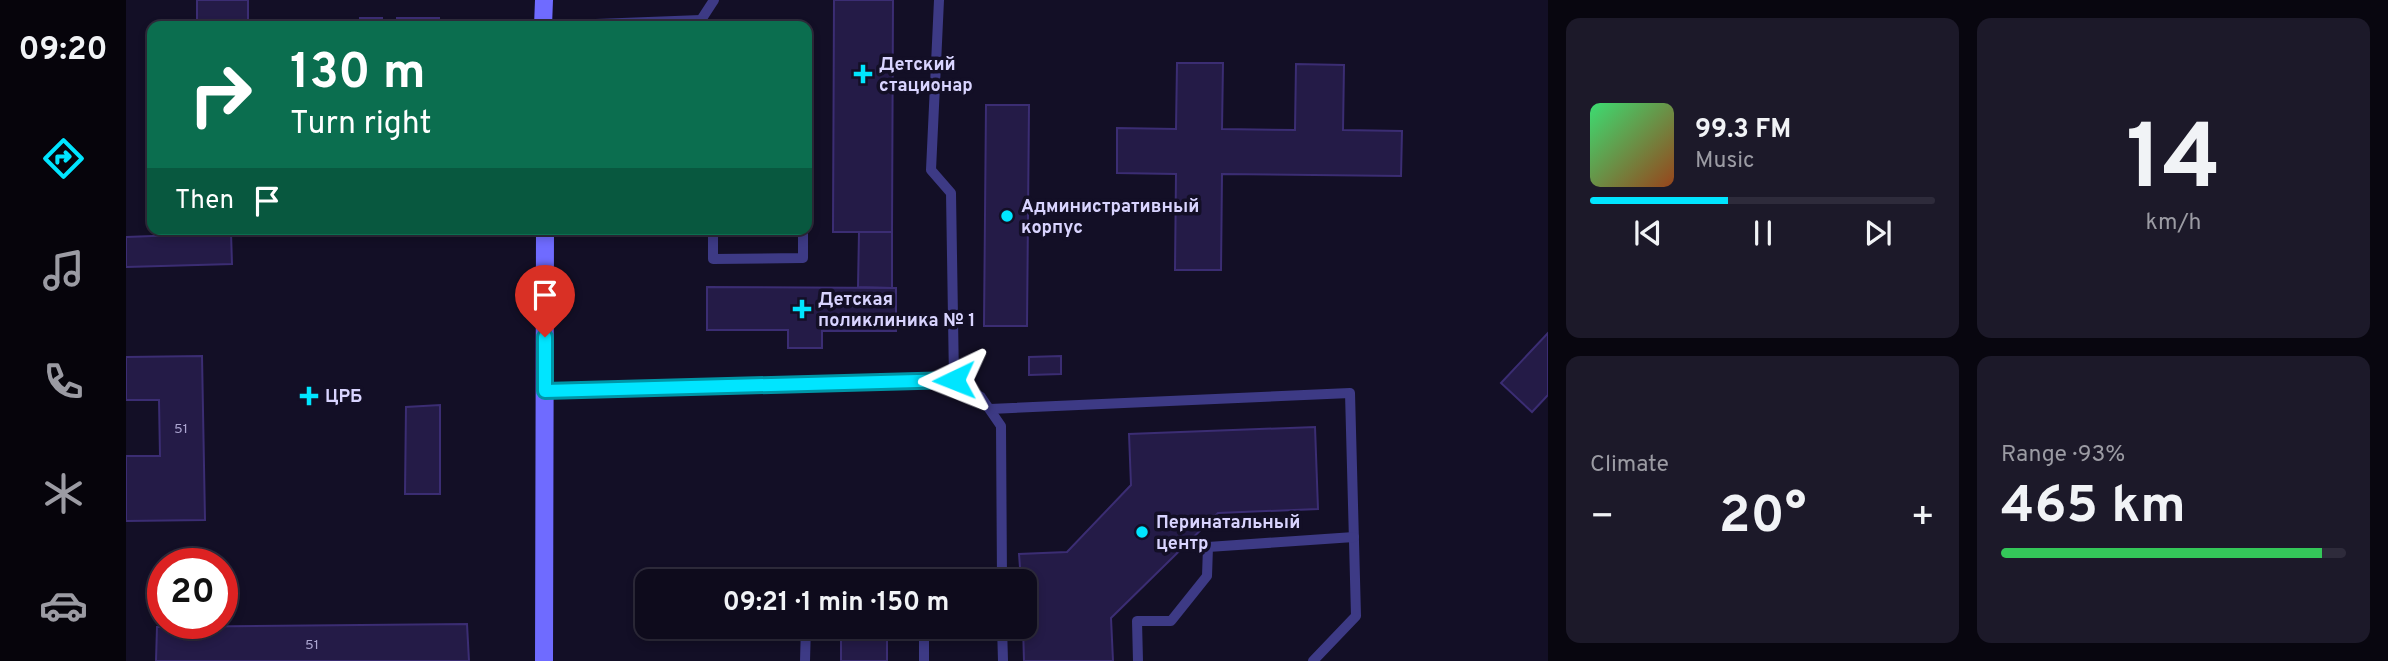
<!DOCTYPE html>
<meta charset="utf-8">
<style>
:root{--surface:#0e0b1c;--page:#1c1929;--text:#f1f3f6;--muted:#9b9ba3;--line:#2e2b3b;--accent:#00e5ff}
body{margin:0;font-family:Overpass,sans-serif;background:var(--page);color:var(--text);height:100vh;display:flex;flex-direction:column;font-size:26px;white-space:nowrap}
*{box-sizing:border-box;margin:0}
p{font-size:23px;color:var(--muted)}
.icon{flex:none;width:38px;height:38px;fill:none;stroke:currentColor;stroke-width:2;stroke-linecap:round;stroke-linejoin:round}
.map{position:relative;flex:1;overflow:hidden}
.sheet{display:flex;flex-direction:column;gap:18px;padding:18px;background:#08060f;width:840px}
.sheet>*{flex:none}
.banner{position:absolute;left:21px;top:21px;width:665px;height:214px;border-radius:14px;box-shadow:0 4px 10px #0003,0 0 0 2px var(--line);background:#0b6e4f;color:#fff;overflow:hidden}
.speed{position:absolute;left:21px;top:548px;display:flex;gap:14px;font-size:35px;font-weight:700;text-align:center}
.speed>*{display:grid;place-content:center;width:91px;height:91px;border-radius:50%;background:var(--surface);box-shadow:0 4px 10px #0003,0 0 0 2px var(--line);line-height:1}
.speed .limit{border:10px solid #d22;background:#fff;color:#111}
.pin{position:absolute;display:grid;place-items:center;width:60px;height:60px;color:#fff;margin:-72px -30px;border-radius:50% 50% 50% 0;rotate:-45deg;box-shadow:0 0 7px #0007}
.pin .icon{rotate:45deg}
.me{position:absolute;width:77px;margin:-38px;rotate:268deg;stroke-linejoin:round;filter:drop-shadow(0 0 5px #0008)}
.turn{display:flex;align-items:center;gap:24px;height:147px;padding:0 28px;font-size:32px}
.turn .icon{width:91px;height:91px;stroke-width:2.5}
.turn b{display:block;font-size:49px;line-height:60px}
.then{display:flex;align-items:center;height:66px;padding:0 28px;background:#0003;gap:14px;font-size:26px}
.big{font-size:52px;font-weight:700;line-height:1.1}
.sheet .card{flex:1;display:flex;flex-direction:column;justify-content:center;gap:10px;min-width:0;padding:0 24px;border-radius:14px;background:var(--page)}
.sheet .dial{align-items:center;gap:0}
.dial b{font-size:91px;line-height:1}
.song{display:flex;align-items:center;gap:21px}
.cover{width:84px;height:84px;border-radius:10px;background:linear-gradient(135deg,hsl(140 70% 55%),hsl(20 70% 35%))}
.played{height:7px;border-radius:4px;background:linear-gradient(90deg,var(--accent) 40%,var(--line) 40%)}
.keys{display:flex;justify-content:space-around;direction:ltr}
.heat{display:flex;justify-content:space-between;align-items:center;font-size:38px;direction:ltr}
.charge{height:10px;border-radius:5px;background:linear-gradient(90deg,#34c759 93%,var(--line) 0)}
.sheet .tiles{flex:1;display:grid;gap:18px;grid-template-columns:repeat(2,1fr)}
.trip{position:absolute;left:509px;top:569px;width:402px;height:70px;border-radius:14px;background:var(--surface);box-shadow:0 4px 10px #0003,0 0 0 2px var(--line);font-weight:700;line-height:70px;text-align:center}
main{display:flex;flex:1;min-height:0}
.tab-bar{display:flex;flex-direction:column;width:126px;justify-content:space-around;align-items:center;background:#06040b;color:var(--muted)}
.tab-bar .icon{width:49px;height:49px}
.tab-bar .current{color:var(--accent)}
.tab-bar b{font-size:32px;color:var(--text)}
.map>svg:first-child{display:block}
</style>
<main>
<nav class="tab-bar">
<b>09:20</b>
<svg class="icon current" aria-label="directions" viewBox="0 0 24 24"><path d="M12 3l9 9-9 9-9-9zM9 14v-3h6M13 9l2 2-2 2"/></svg>
<svg class="icon" aria-label="music" viewBox="0 0 24 24"><path d="M9 18V5l10-2v13"/><circle cx="6" cy="18" r="3"/><circle cx="16" cy="16" r="3"/></svg>
<svg class="icon" aria-label="phone" viewBox="0 0 24 24"><path d="M5 4h4l2 5-3 2q2 4 5 5l2-3 5 2v4C11 20 4 13 5 4z"/></svg>
<svg class="icon" aria-label="climate" viewBox="0 0 24 24"><path d="M12 3v18M4 7l16 10M4 17L20 7"/></svg>
<svg class="icon" aria-label="car" viewBox="0 0 24 24"><path d="M5 17H2v-5l4-1 3-4h7l3 4 3 1v5h-3M9 17h6M6 11h13"/><circle cx="7" cy="17" r="2"/><circle cx="17" cy="17" r="2"/></svg>
</nav>
<div class="map">
<svg width="1422" height="661" viewBox="0 0 1422 661">
<rect width="100%" height="100%" fill="#130f26"/>
<!-- building -->
<g fill="#241b47" stroke="#3b2d73" stroke-width="2">
<rect x="71" y="0" width="51" height="26"/>
<polygon points="708,0 767,0 766,232 707,232"/>
<rect x="234" y="18" width="22" height="8"/>
<rect x="271" y="18" width="42" height="8"/>
<polygon points="1051,63 1097,63 1096,129 1169,130 1170,64 1218,65 1217,130 1276,131 1275,176 1096,174 1095,270 1049,270 1050,174 991,173 991,128 1050,129"/>
<polygon points="860,105 903,105 901,326 858,326"/>
<polygon points="733,232 766,232 766,288 732,287"/>
<polygon points="105,233 106,264 0,267 0,237"/>
<polygon points="581,287 770,288 770,331 696,331 696,348 662,348 662,330 581,330"/>
<polygon points="1422,333 1422,395 1406,412 1375,383"/>
<polygon points="76,356 79,520 0,521 0,456 34,456 33,400 0,400 0,357"/>
<polygon points="935,356 935,374 903,375 903,357"/>
<polygon points="314,405 314,494 279,494 280,407"/>
<polygon points="1189,427 1192,509 1092,513 985,618 987,661 898,661 897,626 900,626 900,581 895,581 893,554 941,552 1005,485 1003,434"/>
<polygon points="341,624 343,661 30,661 31,627"/>
<rect x="715" y="626" width="46" height="35"/>
</g>
<g fill="none" stroke-linecap="round" stroke-linejoin="round">
<!-- lane -->
<g stroke="#3d3a85" stroke-width="10">
<polyline points="417,26 575,20"/>
<polyline points="580,26 575,20 588,0"/>
<polyline points="587,229 587,259 677,258 677,229"/>
<polyline points="828,380 855,397 875,426 876,581"/>
<polyline points="419,391 828,380 825,193 805,170 813,0"/>
<polyline points="864,409 1224,393 1230,616 1187,661"/>
<polyline points="752,581 798,581"/>
<polyline points="876,626 877,661"/>
<polyline points="679,661 680,626"/>
<polyline points="798,661 798,626"/>
<polyline points="1012,661 1011,621 1045,621 1081,576 1082,547 1228,537"/>
</g>
<!-- secondary -->
<g stroke="#6f6bff" stroke-width="18">
<polyline points="417,26 418,0"/>
<polyline points="418,661 419,229"/>
</g>
</g>
<g fill="none" stroke-linecap="round" stroke-linejoin="round">
<defs>
<polyline id="route" points="419,337 419,391 828,380"/>
</defs>
<!-- route casing -->
<use href="#route" stroke="#0095a6" stroke-width="18"/>
<!-- route -->
<use href="#route" stroke="#00e5ff" stroke-width="12"/>
</g>
<!-- markers -->
<g fill="#00e5ff" stroke="#130f26" stroke-width="2.5">
<path d="M733.5 63.5h7v7h7v7h-7v7h-7v-7h-7v-7h7z"/>
<circle cx="881" cy="216" r="7"/>
<path d="M672.5 298.5h7v7h7v7h-7v7h-7v-7h-7v-7h7z"/>
<path d="M179.5 385.5h7v7h7v7h-7v7h-7v-7h-7v-7h7z"/>
<circle cx="1016" cy="532" r="7"/>
</g>
<g text-anchor="middle" stroke-width="7" stroke-linejoin="round" paint-order="stroke">
<!-- number labels -->
<g font-size="14" fill="#aca6d1">
<text x="55" y="433">51</text>
<text x="186" y="649">51</text>
</g>
<!-- poi labels -->
<g font-size="18" font-weight="bold" fill="#d9d4ff" stroke="#130f26" text-anchor="start">
<text x="753" y="70">Детский<tspan x="753" dy="21">стационар</tspan></text>
<text x="895" y="212">Административный<tspan x="895" dy="21">корпус</tspan></text>
<text x="692" y="305">Детская<tspan x="692" dy="21">поликлиника № 1</tspan></text>
<text x="199" y="402">ЦРБ</text>
<text x="1030" y="528">Перинатальный<tspan x="1030" dy="21">центр</tspan></text>
</g>
</g>
</svg>
<div class="speed"><div class="limit">20</div></div>
<div class="pin" style="left:419px;top:337px;background:#d93025"><svg class="icon" aria-label="arrive" viewBox="0 0 24 24"><path d="M6 21V4h12l-3 4 3 4H6"/></svg></div>
<svg class="me" style="left:828px;top:380px" viewBox="-20 -20 40 40"><path d="M0-17L14 15 0 8-14 15z" fill="#00e5ff" stroke="#fff" stroke-width="4"/></svg>
<div class="trip">09:21 · 1 min · 150 m</div>
<div class="banner">
<div class="turn"><svg class="icon" aria-label="right" viewBox="0 0 24 24"><path d="M7 20v-9h11M14 6l5 5-5 5"/></svg><div><b>130 m</b>Turn right</div></div>
<div class="then">Then<svg class="icon" aria-label="arrive" viewBox="0 0 24 24"><path d="M6 21V4h12l-3 4 3 4H6"/></svg></div>
</div>
</div>
<section class="sheet">
<div class="tiles">
<div class="card">
<div class="song"><i class="cover"></i><div><b>99.3 FM</b><p>Music</p></div></div>
<div class="played"></div>
<div class="keys"><svg class="icon" aria-label="previous" viewBox="0 0 24 24"><path d="M18 5L8 12l10 7zM5 5v14"/></svg><svg class="icon" aria-label="pause" viewBox="0 0 24 24"><path d="M8 5v14M16 5v14"/></svg><svg class="icon" aria-label="next" viewBox="0 0 24 24"><path d="M6 5l10 7-10 7zM19 5v14"/></svg></div>
</div>
<div class="card dial"><b>14</b><p>km/h</p></div>
<div class="card"><p>Climate</p>
<div class="heat"><a>−</a><b class="big">20°</b><a>+</a></div>
</div>
<div class="card"><p>Range · 93%</p><b class="big">465 km</b><div class="charge"></div></div>
</div>
</section>
</main>
